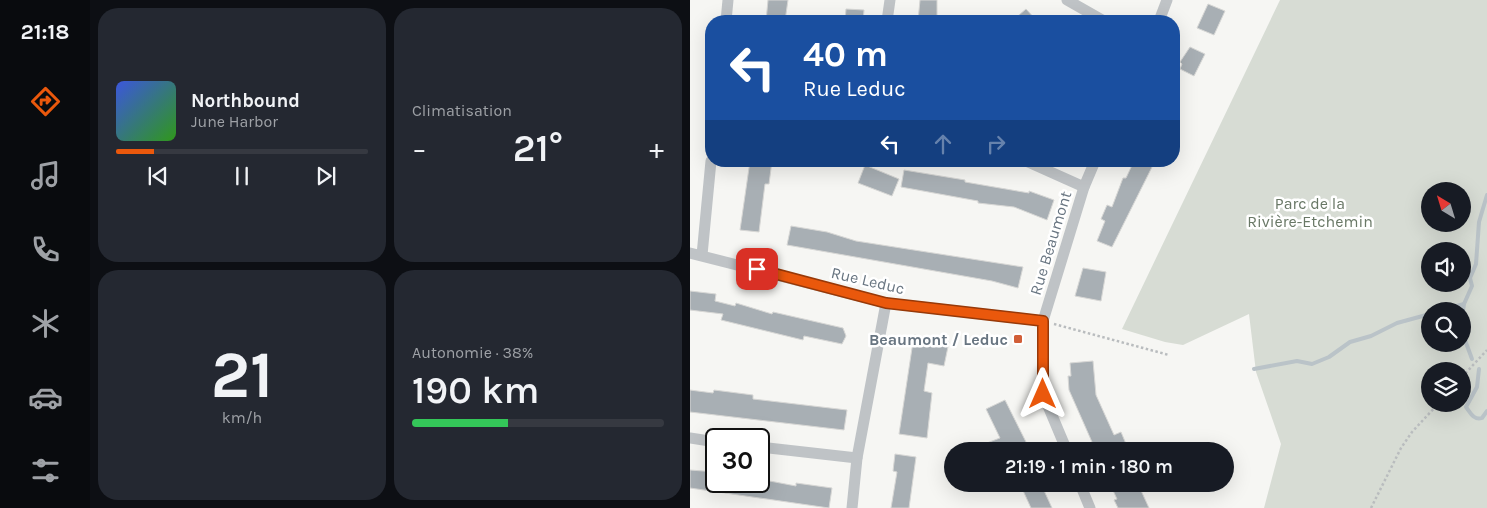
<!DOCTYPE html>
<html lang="fr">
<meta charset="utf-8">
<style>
:root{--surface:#171b24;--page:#242831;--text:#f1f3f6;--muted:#9ea1a6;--line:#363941;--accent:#ea580c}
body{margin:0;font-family:Karla,sans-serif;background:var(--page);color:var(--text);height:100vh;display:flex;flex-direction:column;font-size:19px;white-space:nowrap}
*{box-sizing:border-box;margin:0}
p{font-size:16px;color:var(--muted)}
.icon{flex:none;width:28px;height:28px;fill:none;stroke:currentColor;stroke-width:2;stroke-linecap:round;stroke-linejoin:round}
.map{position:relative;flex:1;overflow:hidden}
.sheet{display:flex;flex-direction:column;gap:8px;padding:8px;background:#0d0f14;width:600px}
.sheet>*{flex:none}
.hud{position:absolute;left:15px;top:15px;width:475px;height:152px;border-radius:20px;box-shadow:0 5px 20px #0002;background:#1a4fa0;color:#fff;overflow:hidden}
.needle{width:32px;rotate:322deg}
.tools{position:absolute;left:731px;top:182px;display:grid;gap:10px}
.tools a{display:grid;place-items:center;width:50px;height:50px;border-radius:50%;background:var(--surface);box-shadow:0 5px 20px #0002;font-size:25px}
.speed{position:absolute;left:15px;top:428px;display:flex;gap:10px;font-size:25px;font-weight:700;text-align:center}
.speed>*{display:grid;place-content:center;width:65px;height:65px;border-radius:50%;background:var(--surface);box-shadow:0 5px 20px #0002;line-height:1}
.speed .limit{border:2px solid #111;border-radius:8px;background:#fff;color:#111}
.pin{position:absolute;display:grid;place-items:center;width:42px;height:42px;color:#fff;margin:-21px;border-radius:10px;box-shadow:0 2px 8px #0006}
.me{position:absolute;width:55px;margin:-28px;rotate:0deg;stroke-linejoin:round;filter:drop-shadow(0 0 4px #0008)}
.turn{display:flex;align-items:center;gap:18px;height:105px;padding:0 15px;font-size:22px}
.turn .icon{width:65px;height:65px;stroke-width:2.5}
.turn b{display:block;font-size:35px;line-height:42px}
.lanes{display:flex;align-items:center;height:48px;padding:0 15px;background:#0003;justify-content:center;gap:25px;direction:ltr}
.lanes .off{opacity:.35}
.big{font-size:38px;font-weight:600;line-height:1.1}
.sheet .widget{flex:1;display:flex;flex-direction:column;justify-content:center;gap:8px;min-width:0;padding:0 18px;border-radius:20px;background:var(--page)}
.sheet .dial{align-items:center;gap:0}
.dial b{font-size:65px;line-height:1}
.song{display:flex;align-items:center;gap:15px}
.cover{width:60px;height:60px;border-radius:8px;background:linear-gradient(135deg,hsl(230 70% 55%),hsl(110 70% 35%))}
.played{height:5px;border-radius:2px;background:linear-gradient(90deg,var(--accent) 15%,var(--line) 15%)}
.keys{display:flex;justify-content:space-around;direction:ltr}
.heat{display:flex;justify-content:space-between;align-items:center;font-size:28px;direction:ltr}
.charge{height:8px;border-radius:4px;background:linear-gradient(90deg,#34c759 38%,var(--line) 0)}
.sheet .tiles{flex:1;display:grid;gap:8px;grid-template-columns:repeat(2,1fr)}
.trip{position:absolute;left:254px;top:442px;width:290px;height:50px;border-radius:25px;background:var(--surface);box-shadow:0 5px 20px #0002;font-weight:600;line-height:50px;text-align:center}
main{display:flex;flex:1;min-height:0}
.tabs{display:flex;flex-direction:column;width:90px;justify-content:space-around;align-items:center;background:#090b0e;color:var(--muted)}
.tabs .icon{width:35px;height:35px}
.tabs .current{color:var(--accent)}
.tabs b{font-size:22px;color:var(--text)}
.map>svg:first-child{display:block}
</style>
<main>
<nav class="tabs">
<b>21:18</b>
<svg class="icon current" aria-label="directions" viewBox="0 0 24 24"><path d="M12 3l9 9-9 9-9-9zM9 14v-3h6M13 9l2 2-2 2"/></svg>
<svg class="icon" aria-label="music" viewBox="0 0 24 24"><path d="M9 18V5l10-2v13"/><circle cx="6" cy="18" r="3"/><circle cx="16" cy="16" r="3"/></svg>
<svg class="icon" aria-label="phone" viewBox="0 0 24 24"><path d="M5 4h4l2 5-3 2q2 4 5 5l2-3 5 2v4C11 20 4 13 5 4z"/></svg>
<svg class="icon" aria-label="climate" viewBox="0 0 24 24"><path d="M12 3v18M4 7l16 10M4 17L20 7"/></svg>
<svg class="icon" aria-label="car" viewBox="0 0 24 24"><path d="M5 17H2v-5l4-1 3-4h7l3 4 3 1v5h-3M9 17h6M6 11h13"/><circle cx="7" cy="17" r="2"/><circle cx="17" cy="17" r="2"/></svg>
<svg class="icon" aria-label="filters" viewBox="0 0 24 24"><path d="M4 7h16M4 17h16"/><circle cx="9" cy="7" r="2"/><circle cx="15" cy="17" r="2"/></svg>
</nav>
<section class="sheet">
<div class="tiles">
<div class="widget">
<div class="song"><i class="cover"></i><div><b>Northbound</b><p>June Harbor</p></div></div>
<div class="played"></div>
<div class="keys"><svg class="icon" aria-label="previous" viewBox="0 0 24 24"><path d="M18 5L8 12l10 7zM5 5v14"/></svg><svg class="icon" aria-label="pause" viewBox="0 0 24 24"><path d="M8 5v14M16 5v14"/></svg><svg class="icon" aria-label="next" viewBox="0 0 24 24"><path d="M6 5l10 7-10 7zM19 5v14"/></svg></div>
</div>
<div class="widget"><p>Climatisation</p>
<div class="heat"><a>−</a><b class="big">21°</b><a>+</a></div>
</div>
<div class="widget dial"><b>21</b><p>km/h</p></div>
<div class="widget"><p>Autonomie · 38%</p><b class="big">190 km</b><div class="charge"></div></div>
</div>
</section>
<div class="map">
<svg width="797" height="508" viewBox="0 0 797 508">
<rect width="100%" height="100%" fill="#f6f6f3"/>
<!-- green -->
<path fill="#d7dcd4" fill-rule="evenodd" d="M 590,0 L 797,0 L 797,508 L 574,508 L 591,444 L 566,372 L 559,314 L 493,345 L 475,342 L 432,329 ZM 740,191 L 772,191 L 772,224 L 740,224 ZM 740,251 L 772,251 L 772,284 L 740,284 ZM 740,311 L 772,311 L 772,344 L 740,344 ZM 740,371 L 772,371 L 772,404 L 740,404 Z"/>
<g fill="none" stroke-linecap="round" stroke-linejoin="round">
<!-- stream -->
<g stroke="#bac3c8" stroke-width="4">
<polyline points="748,311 774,304"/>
<polyline points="772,318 774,304 782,286 780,278 786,264 789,222 797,195"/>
<polyline points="772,332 782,359"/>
<polyline points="564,369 607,361 622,364 639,357 660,342 681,336 707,323 740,314"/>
<path d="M 789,369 L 787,387 L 776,407 C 780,412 784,421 792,418 L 797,411"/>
</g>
</g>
<!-- building -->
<g fill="#a8afb4" stroke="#d7d7d5">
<polygon points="78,0 98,0 95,21 76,21"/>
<polygon points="230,0 247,0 247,21 228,21"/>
<polygon points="518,4 535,11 524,35 507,28"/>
<polygon points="156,9 174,10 173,21 155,21"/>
<polygon points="336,9 347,21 322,21"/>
<polygon points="500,47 515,54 504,76 490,69 492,64 490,62"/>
<polygon points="60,161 82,161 79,184 75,184 69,232 50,230"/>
<polygon points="444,161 465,161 422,247 407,241 415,221 411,219 417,205 422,207 433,178 436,178"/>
<polygon points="175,165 209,179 202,196 168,183"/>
<polygon points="214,170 275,180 275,182 339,193 339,191 364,200 357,220 324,207 288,203 288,201 211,187"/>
<polygon points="101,226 137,232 166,241 333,267 328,288 302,281 97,245"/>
<polygon points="393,268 416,272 411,301 385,296"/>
<polygon points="0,291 26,294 25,301 45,306 46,303 82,314 83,312 153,328 156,336 152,344 114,336 113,340 31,320 33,314 0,310"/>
<polygon points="224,335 259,342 254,366 238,363 234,391 242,393 237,438 209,434"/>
<polygon points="403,361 406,395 424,435 431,432 436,444 420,451 406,451 379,390 378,376 381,376 380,363"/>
<polygon points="0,390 23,393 24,390 63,395 63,399 157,410 154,430 0,412"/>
<polygon points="315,400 337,444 331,447 333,451 305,451 305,449 289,446 310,438 296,409"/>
<polygon points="205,454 226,457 219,508 201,508 207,472 203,471"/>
<polygon points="0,470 26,472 26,481 69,481 69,479 106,486 106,483 142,488 139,508 0,488"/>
<polygon points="330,484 351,484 362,508 341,508"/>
<polygon points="420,484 448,484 459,508 428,508 424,500 427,499"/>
</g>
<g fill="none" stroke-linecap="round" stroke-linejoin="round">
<!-- path -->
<g stroke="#b9bcbe" stroke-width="2.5" stroke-dasharray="2.5 2.5" stroke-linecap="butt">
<polyline points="364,324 479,355"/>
<polyline points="772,377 797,350"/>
<polyline points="681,508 711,448 722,432 748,404"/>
</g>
<!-- minor -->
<g stroke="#bfc3c6" stroke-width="11">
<polyline points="377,0 414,21"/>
<polyline points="36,21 38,0"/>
<polyline points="197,21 200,0"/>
<polyline points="469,21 477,0"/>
<polyline points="336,161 394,187"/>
<polyline points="0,253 196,303 353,321"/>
<polyline points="12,255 21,161"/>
<polyline points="0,438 26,442"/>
<polyline points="69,447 167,458"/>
<polyline points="377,451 353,394 353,321 394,187 405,161"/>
<polyline points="390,484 400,508"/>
<polyline points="162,508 167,458 196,303"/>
</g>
</g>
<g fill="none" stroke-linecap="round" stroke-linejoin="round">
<defs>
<polyline id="route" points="67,269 196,303 353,321 353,394"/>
</defs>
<!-- route casing -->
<use href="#route" stroke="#983908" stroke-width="12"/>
<!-- route -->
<use href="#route" stroke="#ea580c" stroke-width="9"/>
</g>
<!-- markers -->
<rect fill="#d15e37" stroke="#fff" stroke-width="2" x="323" y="334" width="10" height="10" rx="2.5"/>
<g text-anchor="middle" stroke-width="5" stroke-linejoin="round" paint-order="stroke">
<!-- park labels -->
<g font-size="16" fill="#697866" stroke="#fff">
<text x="620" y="209">Parc de la<tspan x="620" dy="18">Rivière-Etchemin</tspan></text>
</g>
<!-- street labels -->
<g font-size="16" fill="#687581" stroke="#fff">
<text transform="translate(360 243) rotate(-73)" y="6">Rue Beaumont</text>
<text transform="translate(178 280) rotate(13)" y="6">Rue Leduc</text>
</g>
<!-- poi labels -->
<g font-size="16" font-weight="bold" fill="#687581" stroke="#fff" text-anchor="end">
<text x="318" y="345">Beaumont / Leduc</text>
</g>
</g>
</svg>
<div class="tools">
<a><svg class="needle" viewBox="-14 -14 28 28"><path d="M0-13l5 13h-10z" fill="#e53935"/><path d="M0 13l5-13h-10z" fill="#9ea1a6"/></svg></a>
<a><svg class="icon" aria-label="sound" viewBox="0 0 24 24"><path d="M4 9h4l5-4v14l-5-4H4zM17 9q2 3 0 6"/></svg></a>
<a><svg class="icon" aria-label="search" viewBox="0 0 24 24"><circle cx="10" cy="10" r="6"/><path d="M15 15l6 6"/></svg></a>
<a><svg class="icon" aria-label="layers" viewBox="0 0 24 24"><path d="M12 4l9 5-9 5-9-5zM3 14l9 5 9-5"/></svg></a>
</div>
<div class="speed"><div class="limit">30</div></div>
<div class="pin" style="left:67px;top:269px;background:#d93025"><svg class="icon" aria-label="arrive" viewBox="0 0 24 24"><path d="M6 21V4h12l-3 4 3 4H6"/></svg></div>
<svg class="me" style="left:353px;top:394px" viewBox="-20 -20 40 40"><path d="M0-17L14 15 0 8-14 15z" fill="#ea580c" stroke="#fff" stroke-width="4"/></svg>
<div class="trip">21:19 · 1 min · 180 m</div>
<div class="hud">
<div class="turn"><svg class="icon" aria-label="left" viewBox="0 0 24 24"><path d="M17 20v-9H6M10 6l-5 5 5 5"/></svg><div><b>40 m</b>Rue Leduc</div></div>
<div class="lanes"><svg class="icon" aria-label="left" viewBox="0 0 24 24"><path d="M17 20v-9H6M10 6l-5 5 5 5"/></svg><svg class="icon off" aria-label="ahead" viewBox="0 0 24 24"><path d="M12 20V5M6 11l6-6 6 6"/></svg><svg class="icon off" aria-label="right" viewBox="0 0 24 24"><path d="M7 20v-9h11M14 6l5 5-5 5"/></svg></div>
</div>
</div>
</main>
